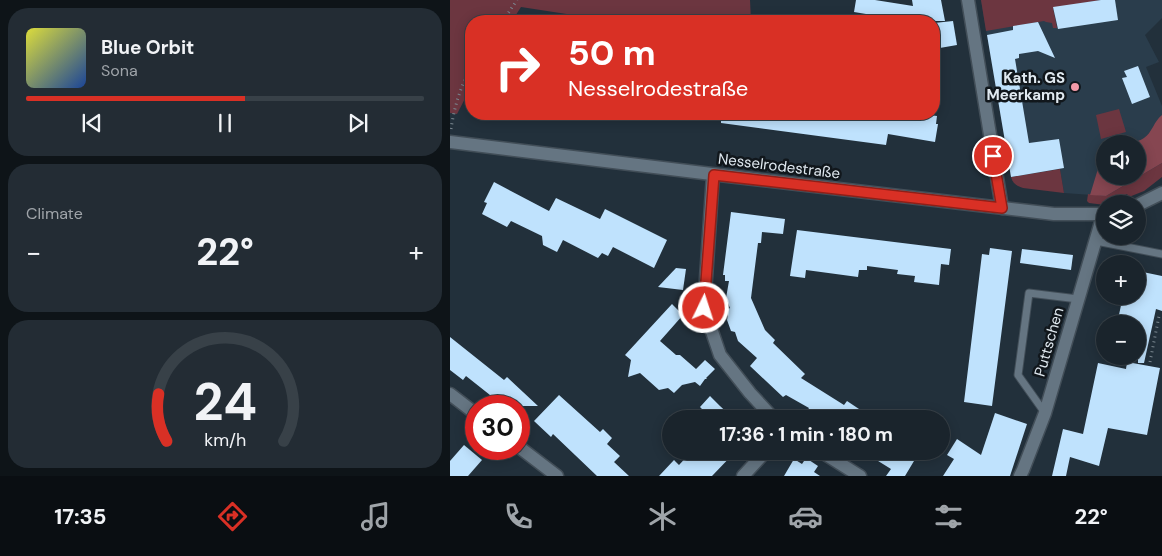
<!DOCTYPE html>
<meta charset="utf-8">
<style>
:root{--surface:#1a242c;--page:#232c34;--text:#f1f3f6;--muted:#9fa4a9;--line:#384148;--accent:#d93025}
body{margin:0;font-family:"DM Sans",sans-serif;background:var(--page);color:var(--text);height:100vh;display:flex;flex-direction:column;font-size:19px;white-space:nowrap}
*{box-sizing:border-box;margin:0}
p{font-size:16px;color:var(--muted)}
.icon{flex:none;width:28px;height:28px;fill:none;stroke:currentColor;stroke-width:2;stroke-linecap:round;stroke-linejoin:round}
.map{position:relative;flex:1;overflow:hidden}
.sheet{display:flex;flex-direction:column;gap:8px;padding:8px;background:#0e1418;width:450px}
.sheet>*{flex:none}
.top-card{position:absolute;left:15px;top:15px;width:475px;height:105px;border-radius:20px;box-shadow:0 2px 12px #0003,0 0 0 1px var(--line);background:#d93025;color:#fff;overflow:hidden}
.buttons{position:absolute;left:646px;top:135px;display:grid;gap:10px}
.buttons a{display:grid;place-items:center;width:50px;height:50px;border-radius:50%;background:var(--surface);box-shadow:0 2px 12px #0003,0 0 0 1px var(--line);font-size:25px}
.speed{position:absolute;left:15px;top:395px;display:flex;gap:10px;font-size:25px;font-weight:700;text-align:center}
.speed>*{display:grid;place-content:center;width:65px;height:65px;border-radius:50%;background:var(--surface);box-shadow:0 2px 12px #0003,0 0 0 1px var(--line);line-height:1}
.speed .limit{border:8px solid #d22;background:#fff;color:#111}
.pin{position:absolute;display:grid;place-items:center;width:42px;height:42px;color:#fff;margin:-21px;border:2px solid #fff;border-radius:50%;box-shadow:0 1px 5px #0007}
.me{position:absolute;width:55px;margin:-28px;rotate:4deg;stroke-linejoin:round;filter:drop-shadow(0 0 4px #0008)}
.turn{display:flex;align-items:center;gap:18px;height:105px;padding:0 20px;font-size:22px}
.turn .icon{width:65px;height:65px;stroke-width:2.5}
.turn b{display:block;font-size:35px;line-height:42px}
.big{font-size:38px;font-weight:700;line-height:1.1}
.sheet .widget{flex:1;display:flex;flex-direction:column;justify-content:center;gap:8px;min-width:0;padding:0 18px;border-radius:20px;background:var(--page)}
.sheet .dial{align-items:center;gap:0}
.dial svg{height:130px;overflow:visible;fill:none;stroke:var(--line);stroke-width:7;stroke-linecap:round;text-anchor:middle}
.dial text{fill:var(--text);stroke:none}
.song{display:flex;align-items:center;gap:15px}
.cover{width:60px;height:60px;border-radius:8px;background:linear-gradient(135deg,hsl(60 70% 55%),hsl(220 70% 35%))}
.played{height:5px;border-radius:2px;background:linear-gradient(90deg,var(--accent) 55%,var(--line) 55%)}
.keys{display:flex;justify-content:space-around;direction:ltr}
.heat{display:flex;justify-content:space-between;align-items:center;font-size:28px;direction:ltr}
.trip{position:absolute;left:212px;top:410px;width:288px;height:50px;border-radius:25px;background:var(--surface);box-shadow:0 2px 12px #0003,0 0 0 1px var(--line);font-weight:700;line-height:50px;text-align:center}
.tab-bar{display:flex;height:80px;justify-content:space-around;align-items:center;background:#0a0e12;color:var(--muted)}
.tab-bar .icon{width:35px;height:35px}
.tab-bar .selected{color:var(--accent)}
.tab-bar b{font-size:22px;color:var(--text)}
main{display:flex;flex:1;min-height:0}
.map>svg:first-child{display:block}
</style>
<main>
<section class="sheet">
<div class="widget">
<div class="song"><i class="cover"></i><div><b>Blue Orbit</b><p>Sona</p></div></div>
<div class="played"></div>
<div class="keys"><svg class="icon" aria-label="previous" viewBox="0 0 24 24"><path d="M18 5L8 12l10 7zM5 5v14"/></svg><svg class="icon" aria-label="pause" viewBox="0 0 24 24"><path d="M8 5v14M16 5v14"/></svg><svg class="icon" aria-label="next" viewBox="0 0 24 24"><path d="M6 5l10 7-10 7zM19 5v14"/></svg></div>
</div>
<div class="widget"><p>Climate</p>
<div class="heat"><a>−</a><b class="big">22°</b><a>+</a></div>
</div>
<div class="widget dial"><svg viewBox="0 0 100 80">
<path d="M14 69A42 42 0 1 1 86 69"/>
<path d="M14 69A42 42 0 0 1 9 40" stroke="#d93025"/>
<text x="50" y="56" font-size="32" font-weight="700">24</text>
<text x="50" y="72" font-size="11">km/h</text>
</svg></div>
</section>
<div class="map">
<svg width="712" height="476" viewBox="0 0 712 476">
<rect width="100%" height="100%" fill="#22303b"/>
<!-- built -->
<path fill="#2a3d4c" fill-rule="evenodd" d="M 531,0 L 712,0 L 712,18 L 695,35 L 709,62 L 696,67 L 712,106 L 712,163 L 656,196 L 614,193 L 610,169 L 561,177 ZM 655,144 L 688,144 L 688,176 L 655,176 Z"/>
<!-- green -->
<g fill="#6c3640">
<polygon points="0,0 300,0 301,21 162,21 71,7 62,21 21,21 21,87 7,114 0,113"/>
<polygon points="531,0 651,0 603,8 607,28 603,28 602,23 596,22 594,21 536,31"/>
<polygon points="669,109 676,132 651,139 646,115"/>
<polygon points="712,163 712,177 694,191 679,197 677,194 664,201 664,203 655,204 655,205 639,203 637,201 638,194 656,196"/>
<path d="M 610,169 L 614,193 L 573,188 C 567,186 563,184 561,177 Z"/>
</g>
<!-- forest -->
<path fill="#864651" d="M 712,115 L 712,163 L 656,196 L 640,195 L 647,172 L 655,151 L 655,176 L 688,176 L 688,144 L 678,144 C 683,142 690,141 694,138 C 702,133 704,121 712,115 Z"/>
<!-- building -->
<g fill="#bfe2fd">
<polygon points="406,0 425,0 463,6 462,0 491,0 495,21 434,21 434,17 404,12"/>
<polygon points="651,0 665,0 668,20 608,29 603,7"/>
<polygon points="503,21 507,45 484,49 484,23"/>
<polygon points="588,22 605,58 588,51 569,54 569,58 565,59 579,143 609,139 614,168 561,177 537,35 563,30 563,26"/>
<polygon points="688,66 700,97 682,104 672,78 677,77 674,71"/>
<polygon points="271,114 391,114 438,121 439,114 472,114 487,116 486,124 488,124 485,142 438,134 436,145 271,123"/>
<polygon points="44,182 99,211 106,198 150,219 155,209 217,240 204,268 163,247 158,256 152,253 148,258 113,240 107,252 93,245 92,236 61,221 57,227 32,214 37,203 34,202"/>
<polygon points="281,212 335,219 333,234 312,232 311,243 308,243 301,298 315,330 325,340 323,343 355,374 351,378 394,405 397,401 424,419 352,419 359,408 336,395 333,397 300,366 307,358 288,341 285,332 281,331 277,320 278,316 276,310 280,308 276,298 279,281 275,281 275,275 273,275"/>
<polygon points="347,230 501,249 499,265 491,264 489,285 464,282 465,276 447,274 448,270 417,266 417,270 409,270 408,277 356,270 355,278 340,276"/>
<polygon points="540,248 562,251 542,406 514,402 532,254 539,255"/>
<polygon points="572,249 623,255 621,270 570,263"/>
<polygon points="226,268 236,269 233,290 208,287"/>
<polygon points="688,271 712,276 712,311 706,309 694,363 688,363 688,324 667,324 673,296 688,296"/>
<polygon points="222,304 233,315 210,341 226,355 230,355 246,369 255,360 265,369 256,378 257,379 255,379 250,386 245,382 232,385 224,393 218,388 209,390 190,373 178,377 181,360 175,355"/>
<polygon points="0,337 54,380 57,377 88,406 49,406 39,397 40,395 16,376 13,380 0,370"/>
<polygon points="677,362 710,368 697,435 658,428 649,466 620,457 616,476 602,476 613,429 633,434 648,363 676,369"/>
<polygon points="109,395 150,432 153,429 162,438 157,444 170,456 164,462 179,476 147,476 103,434 101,437 84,421"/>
<polygon points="260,396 270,406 284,419 262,419 250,407"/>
<polygon points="545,413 577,424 560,476 493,476 504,459 497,455 507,439 531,455"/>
<polygon points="14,445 32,460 18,476 0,476 0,461"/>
<polygon points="242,451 286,451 262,476 209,476 224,460 229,465"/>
<polygon points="412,451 470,451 455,476 436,476 441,469"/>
<polygon points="356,458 368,466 364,472 370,476 334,476 344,459 352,464"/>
</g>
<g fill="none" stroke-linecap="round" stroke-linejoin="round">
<defs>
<g id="service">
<polyline points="646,241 712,254"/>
<polyline points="595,413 568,375 579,293 628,299"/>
</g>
<g id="minor">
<polyline points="518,0 552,208"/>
<polyline points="0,142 278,176 604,214 655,214"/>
<polyline points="263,175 254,308 270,355 300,393 324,419"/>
<polyline points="688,205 712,193"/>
<polyline points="0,394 26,414"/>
<polyline points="69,447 107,476"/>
<polyline points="370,451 410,476"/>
<polyline points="293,476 316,451"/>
<polyline points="570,476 573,470 595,413 653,215"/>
</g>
</defs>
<!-- service casing -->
<use href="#service" stroke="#424e58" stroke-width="9"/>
<!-- minor casing -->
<use href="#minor" stroke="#424e58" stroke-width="15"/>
<!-- path -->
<g stroke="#7b8790" stroke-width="3" stroke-dasharray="1 4" stroke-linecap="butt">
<polyline points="53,21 67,0"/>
<path d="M 1,129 C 4,109 10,86 21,69"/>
<polyline points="700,362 709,316"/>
</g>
<!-- service -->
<use href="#service" stroke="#657582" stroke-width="7"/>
<!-- minor -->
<use href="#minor" stroke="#657582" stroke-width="12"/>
</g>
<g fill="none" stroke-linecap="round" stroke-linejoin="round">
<defs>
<polyline id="route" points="254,308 264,175 552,208 543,156"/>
</defs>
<!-- route casing -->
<use href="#route" stroke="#8d1f18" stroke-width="12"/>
<!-- route -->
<use href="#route" stroke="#d93025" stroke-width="9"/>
</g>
<!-- markers -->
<circle fill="#f39aa8" stroke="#11171c" stroke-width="2" cx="625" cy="87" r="5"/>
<g text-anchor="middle" stroke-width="5" stroke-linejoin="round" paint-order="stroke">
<!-- poi labels -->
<g font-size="15" font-weight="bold" fill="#e0e9f0" stroke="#11171c" text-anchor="end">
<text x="615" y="83">Kath. GS<tspan x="615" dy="17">Meerkamp</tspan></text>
</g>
<!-- street labels -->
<g font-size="15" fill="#e0e9f0" stroke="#11171c">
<text transform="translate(329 166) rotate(7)" y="5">Nesselrodestraße</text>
<text transform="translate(599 342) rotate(-74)" y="5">Puttschen</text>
</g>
</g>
</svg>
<div class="buttons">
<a><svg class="icon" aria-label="sound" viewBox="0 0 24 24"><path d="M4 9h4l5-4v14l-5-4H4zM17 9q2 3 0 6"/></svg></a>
<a><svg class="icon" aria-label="layers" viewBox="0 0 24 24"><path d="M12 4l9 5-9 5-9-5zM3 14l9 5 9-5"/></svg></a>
<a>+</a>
<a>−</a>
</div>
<div class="speed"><div class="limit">30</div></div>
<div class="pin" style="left:543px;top:156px;background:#d93025"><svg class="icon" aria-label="arrive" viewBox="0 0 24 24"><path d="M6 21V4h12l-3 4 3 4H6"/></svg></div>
<svg class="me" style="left:254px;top:308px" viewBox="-20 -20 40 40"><circle r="17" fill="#d93025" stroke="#fff" stroke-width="3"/><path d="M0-11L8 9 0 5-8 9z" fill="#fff"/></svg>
<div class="trip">17:36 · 1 min · 180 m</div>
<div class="top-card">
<div class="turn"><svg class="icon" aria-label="right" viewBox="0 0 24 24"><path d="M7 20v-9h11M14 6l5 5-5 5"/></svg><div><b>50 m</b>Nesselrodestraße</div></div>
</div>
</div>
</main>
<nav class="tab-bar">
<b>17:35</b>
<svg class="icon selected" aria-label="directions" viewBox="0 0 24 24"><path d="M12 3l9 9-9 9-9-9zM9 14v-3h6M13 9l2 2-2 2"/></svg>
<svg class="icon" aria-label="music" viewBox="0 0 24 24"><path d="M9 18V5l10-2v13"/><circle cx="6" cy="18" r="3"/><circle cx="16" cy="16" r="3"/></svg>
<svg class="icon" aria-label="phone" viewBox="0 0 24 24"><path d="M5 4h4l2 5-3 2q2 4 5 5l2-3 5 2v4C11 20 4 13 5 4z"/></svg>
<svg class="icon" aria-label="climate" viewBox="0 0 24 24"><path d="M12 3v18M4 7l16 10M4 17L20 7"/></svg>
<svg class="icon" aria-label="car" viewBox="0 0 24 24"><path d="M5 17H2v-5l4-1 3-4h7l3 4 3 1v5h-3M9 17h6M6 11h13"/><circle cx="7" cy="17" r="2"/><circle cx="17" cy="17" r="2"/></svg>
<svg class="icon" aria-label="filters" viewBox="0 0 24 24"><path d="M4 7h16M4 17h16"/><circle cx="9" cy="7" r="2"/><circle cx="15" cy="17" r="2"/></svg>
<b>22°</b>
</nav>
